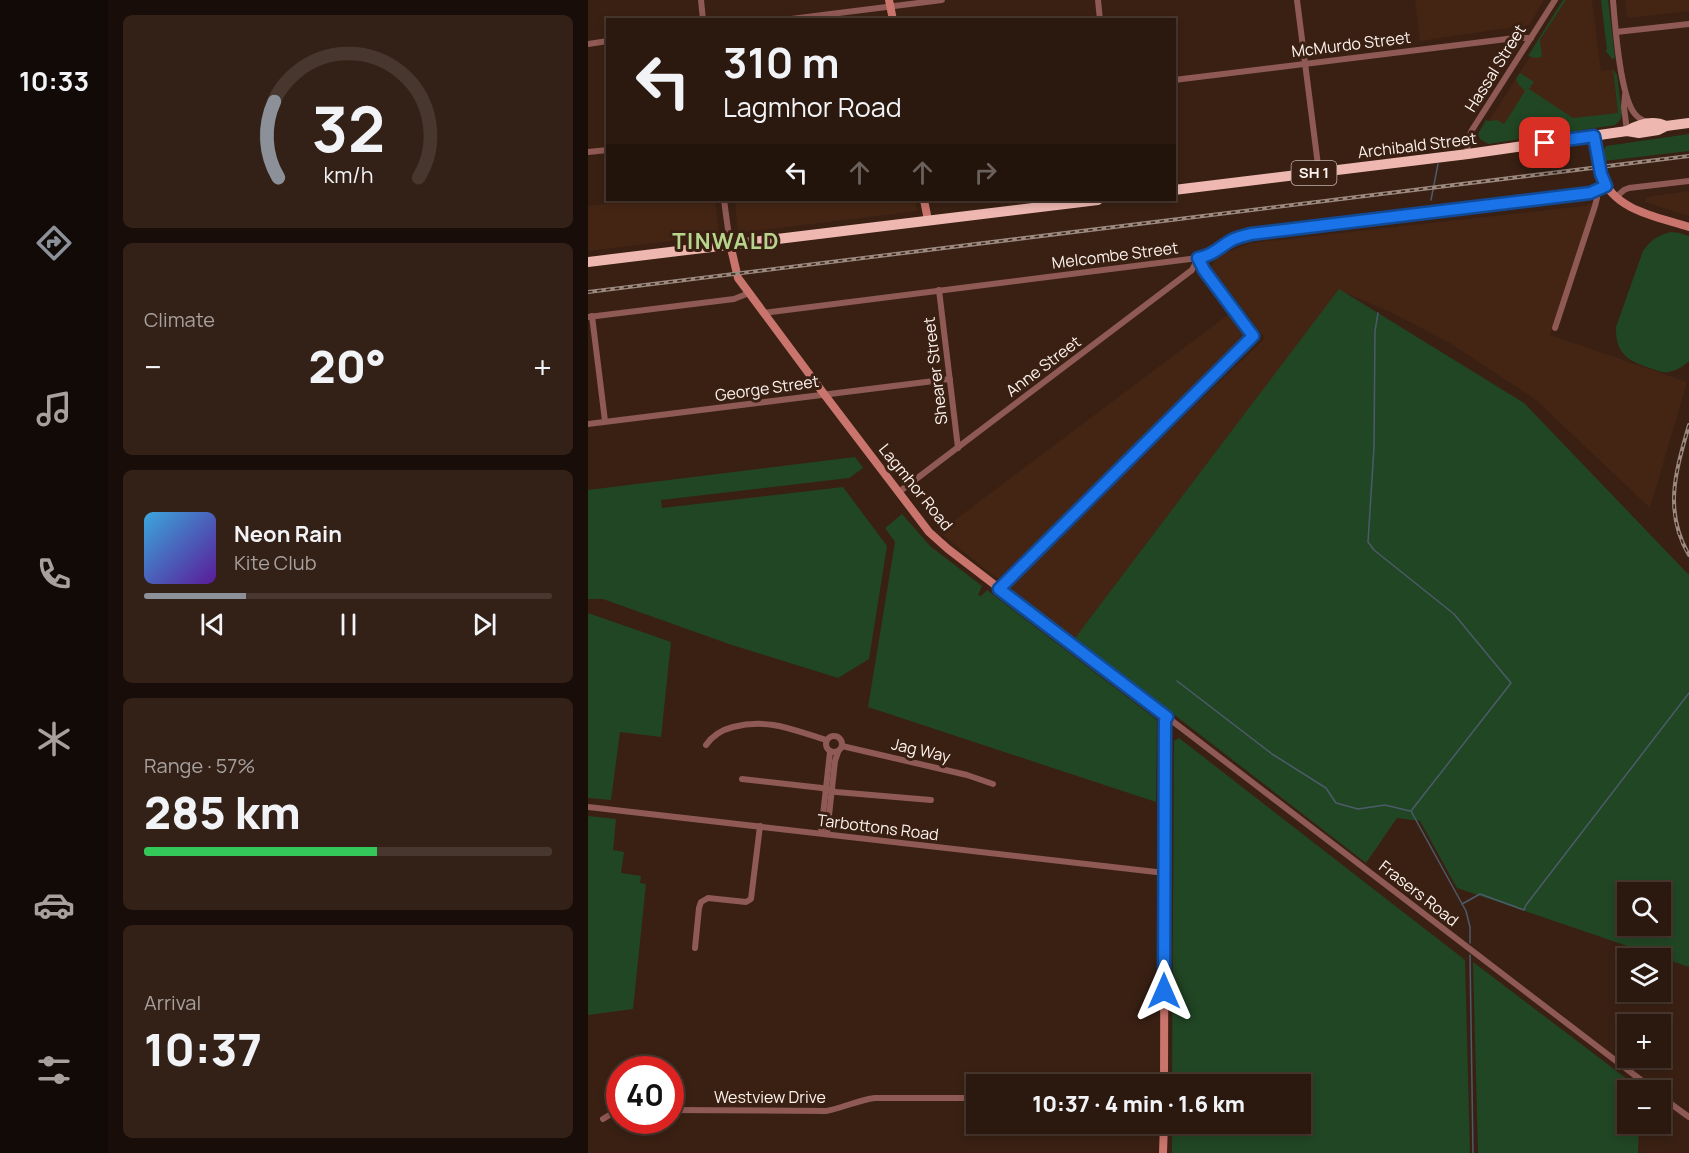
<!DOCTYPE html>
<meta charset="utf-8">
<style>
:root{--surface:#2b180e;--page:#332117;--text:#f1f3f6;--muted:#a6a09e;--line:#47372e;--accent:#8c9099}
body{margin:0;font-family:Manrope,sans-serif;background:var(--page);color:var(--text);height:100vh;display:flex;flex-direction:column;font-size:22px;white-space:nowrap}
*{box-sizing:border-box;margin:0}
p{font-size:20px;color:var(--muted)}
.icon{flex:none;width:33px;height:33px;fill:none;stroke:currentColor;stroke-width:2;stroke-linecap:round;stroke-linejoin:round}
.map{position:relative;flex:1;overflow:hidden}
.sheet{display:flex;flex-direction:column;gap:15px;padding:15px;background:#180d08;width:480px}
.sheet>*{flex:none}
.hud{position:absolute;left:18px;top:18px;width:570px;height:183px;border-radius:0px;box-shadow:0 3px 9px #0003,0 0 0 2px var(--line);background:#2b180e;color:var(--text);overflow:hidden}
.buttons{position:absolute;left:1029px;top:882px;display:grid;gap:12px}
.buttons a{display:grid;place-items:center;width:54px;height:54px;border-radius:0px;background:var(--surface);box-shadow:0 3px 9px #0003,0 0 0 2px var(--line);font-size:30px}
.speed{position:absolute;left:18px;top:1056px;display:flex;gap:12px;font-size:30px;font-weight:700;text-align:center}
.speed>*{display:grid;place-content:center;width:78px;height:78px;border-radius:50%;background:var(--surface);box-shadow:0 3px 9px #0003,0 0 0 2px var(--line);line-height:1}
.speed .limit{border:9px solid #d22;background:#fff;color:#111}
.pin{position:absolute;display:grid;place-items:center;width:51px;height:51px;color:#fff;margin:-26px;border-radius:12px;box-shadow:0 3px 9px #0006}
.me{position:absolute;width:66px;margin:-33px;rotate:0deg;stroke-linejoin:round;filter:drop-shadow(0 0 4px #0008)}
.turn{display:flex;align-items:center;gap:21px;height:126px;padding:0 18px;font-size:27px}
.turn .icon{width:78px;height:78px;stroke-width:2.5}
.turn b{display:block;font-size:42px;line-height:51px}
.lanes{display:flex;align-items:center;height:57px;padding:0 18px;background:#0003;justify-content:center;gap:30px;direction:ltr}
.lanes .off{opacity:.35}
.big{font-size:45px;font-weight:800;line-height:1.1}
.sheet .widget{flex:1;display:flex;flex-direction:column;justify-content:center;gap:9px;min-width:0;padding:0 21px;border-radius:9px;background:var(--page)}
.sheet .dial{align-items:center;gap:0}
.dial svg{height:156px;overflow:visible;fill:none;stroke:var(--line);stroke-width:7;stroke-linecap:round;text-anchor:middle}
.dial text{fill:var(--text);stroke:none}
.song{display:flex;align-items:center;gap:18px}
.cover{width:72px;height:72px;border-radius:9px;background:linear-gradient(135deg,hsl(200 70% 55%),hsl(270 70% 35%))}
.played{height:6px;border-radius:3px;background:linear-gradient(90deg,var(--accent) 25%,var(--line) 25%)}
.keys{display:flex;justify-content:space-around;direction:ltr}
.heat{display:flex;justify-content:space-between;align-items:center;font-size:33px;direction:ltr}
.charge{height:9px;border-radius:4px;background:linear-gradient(90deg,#34c759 57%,var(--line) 0)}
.trip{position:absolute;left:378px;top:1074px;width:345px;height:60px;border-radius:0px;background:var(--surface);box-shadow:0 3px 9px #0003,0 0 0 2px var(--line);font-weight:800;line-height:60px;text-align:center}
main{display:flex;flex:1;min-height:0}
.tabs{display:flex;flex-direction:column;width:108px;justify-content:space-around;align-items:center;background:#110a06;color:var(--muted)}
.tabs .icon{width:42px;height:42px}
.tabs .on{color:var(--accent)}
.tabs b{font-size:27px;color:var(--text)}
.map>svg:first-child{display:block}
</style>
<main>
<nav class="tabs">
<b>10:33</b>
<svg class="icon on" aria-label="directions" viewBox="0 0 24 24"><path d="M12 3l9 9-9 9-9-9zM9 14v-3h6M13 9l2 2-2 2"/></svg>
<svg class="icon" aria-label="music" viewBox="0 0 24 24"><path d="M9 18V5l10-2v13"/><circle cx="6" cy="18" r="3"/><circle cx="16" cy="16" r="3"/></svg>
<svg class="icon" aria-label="phone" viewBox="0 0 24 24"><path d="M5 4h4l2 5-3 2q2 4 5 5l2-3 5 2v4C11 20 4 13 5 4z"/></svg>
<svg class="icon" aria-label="climate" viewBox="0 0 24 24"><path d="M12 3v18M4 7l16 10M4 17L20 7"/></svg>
<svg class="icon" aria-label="car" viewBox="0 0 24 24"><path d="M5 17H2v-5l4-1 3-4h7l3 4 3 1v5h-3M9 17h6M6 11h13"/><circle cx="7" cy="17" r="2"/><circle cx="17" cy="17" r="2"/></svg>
<svg class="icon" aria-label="filters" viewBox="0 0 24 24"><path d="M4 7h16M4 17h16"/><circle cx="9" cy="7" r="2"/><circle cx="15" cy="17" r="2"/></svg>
</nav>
<section class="sheet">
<div class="widget dial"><svg viewBox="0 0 100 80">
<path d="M14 69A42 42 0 1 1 86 69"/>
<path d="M14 69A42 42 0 0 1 12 30" stroke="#8c9099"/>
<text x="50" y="56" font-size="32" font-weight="700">32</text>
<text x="50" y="72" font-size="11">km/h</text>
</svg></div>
<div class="widget"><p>Climate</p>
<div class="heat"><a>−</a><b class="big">20°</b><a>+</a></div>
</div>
<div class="widget">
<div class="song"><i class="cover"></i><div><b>Neon Rain</b><p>Kite Club</p></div></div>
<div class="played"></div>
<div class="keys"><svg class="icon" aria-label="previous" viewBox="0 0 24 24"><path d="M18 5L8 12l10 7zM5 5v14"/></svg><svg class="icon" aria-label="pause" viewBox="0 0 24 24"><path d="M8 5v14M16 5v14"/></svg><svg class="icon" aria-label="next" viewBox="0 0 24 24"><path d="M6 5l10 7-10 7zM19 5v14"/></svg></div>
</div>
<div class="widget"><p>Range · 57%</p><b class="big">285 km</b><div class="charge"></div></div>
<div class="widget"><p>Arrival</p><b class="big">10:37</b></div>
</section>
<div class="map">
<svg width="1101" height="1153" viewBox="0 0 1101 1153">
<rect width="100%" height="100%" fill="#392013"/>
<!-- built -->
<g fill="#442514">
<polygon points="827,0 956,0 941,25 832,41"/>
<polygon points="978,0 1004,0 1013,71 1025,69 1030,113 1019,125 894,132"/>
<polygon points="1037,0 1101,0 1101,11 1043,18 1039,16"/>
<polygon points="1101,191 1101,216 1057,202 1059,197"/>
<polygon points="55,200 127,200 131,235 0,251 0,206"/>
<polygon points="147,200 327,200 329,211 150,233"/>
<polygon points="1005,203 962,335 1099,382 1062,508 947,399 860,342 802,312 751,290 487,638 419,586 677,338 623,267 630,256 663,243 996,206"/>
<polygon points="641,314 661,338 410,579 351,532"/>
</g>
<!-- green -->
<g fill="#214624" fill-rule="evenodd">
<polygon points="975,0 978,0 952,40 954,57 947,58 940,56"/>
<polygon points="1013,0 1020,0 1027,58 1024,59 1017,50 1019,50"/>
<polygon points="1025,69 1029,75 1034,114 1032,120 1027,125 900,144 892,139 890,134 898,120 900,121 909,120 916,124 937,91 930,84 928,79 932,73 946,82 941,89 985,118 1030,113"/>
<polygon points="1101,134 1101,151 1016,161 1015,152 1018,146"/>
<path d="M 1083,232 L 1091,233 L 1101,236 L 1101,361 C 1094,368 1084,373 1074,372 C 1048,363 1027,360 1028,327 L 1055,251 C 1063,240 1070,235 1083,232 Z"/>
<path d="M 751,289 L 936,403 L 1101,575 L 1101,967 L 869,888 L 832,821 L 809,818 L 778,863 L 487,638 ZM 1040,892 L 1072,892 L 1072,926 L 1040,926 Z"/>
<polygon points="267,457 275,468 261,478 73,500 74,508 255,487 299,546 281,659 250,678 141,644 15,599 0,599 0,490"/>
<polygon points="314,514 342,546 394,586 390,595 393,596 399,590 568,719 569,722 568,802 280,707 307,542 297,528"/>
<polygon points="0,613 83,642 73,737 32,732 23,800 0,798"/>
<polygon points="591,738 877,960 882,1153 584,1153 584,1124 712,1124 712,1084 584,1084 586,741"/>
<polygon points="0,816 28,819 25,850 36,852 33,873 53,876 52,883 58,884 45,1009 0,1015"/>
<polygon points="885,962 1051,1088 1051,1090 1040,1090 1040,1124 1051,1124 1050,1153 890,1153"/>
</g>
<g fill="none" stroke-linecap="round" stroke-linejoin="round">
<!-- stream -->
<g stroke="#4c5b6a" stroke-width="1.5">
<polyline points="843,200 850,164"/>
<polyline points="790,313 787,331 786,447 780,542 786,550 866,614 923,683 823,811 878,911 882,927 882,943"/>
<polyline points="589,681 684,754 738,788 748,803 770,809 797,805 822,811"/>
<polyline points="874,904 892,894 936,910 938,905 1101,693"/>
<polyline points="882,955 885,1153"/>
</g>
<!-- street -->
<g stroke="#8f5954" stroke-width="6">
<polyline points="113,0 115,20"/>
<polyline points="510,0 512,20"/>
<polyline points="709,0 731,173"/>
<path d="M 1025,0 C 1027,25 1032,97 1047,114 C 1050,118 1054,120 1059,122"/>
<polyline points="195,20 354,0"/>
<polyline points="1028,32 1101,24"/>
<polyline points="0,44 20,41"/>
<polyline points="586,80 927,38 943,38"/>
<polyline points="1037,95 1036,107 1039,131"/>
<polyline points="0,152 20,150"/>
<polyline points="880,154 879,142 884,130 967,0"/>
<polyline points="1028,197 1036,190 1041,188 1101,181"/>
<polyline points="136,200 142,244"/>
<polyline points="351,290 370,448"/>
<path d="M 175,313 L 610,258 C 626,255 631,247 644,240 C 650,237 656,236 663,234 L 1002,193 L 1019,186"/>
<polyline points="4,316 17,421"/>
<polyline points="0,317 146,299 161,293"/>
<polyline points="967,328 1007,206 1009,198 1008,191"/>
<polyline points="0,424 362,379"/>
<polyline points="311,492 604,270 610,258"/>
<polyline points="411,589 665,336 616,270 610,258"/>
<polyline points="579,717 1066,1090"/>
<circle cx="246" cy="744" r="8"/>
<path d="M 118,745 C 125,735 133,730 145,727 C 181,718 205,730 238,740"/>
<polyline points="254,746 379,775 405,784"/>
<polyline points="154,779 234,788 248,792 343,800"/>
<polyline points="0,807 577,873"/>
<polyline points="233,833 242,752"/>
<polyline points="239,834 247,761 250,752"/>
<polyline points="107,948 111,908 113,902 120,898 158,902 163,899 172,826"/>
<polyline points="1072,1096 1101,1117"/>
<path d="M 82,1110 L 238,1111 C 255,1108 270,1100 287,1098 L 388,1098"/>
<polyline points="15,1119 23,1114 32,1111"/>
</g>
<!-- secondary -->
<g stroke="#c9746c" stroke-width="8">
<polyline points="301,0 305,20"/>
<path d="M 1006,136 C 1009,149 1009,164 1014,177 C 1027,211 1071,217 1101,227"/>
<polyline points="336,200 340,220"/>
<polyline points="142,244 150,278 236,394 341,532 360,549 579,717 577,721 576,1084"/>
<polyline points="575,1153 576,1124"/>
</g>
<!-- highway -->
<g stroke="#eeb8b1" stroke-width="10">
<path d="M 1039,131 C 1051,124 1065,120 1078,126"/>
<polyline points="586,190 880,154 1039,131 1051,133 1070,130 1078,126 1101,123"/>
<polyline points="0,262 510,200"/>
</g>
<defs>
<g id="rail">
<polyline points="0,292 1101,156"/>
<path d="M 1101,425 C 1088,470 1075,511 1101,555"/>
</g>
</defs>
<!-- rail casing -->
<use href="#rail" stroke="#9b8980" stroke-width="4"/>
<!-- rail -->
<use href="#rail" stroke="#392013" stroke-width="1.5" stroke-dasharray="4.5" stroke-linecap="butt"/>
</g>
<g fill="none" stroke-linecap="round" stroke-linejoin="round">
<defs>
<path id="route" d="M 576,991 L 577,721 L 579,717 L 411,589 L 665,336 L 616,270 L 610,258 C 626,255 631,247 644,240 C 650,237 656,236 663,234 L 1002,193 L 1018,186 L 1013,174 L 1006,136 L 957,143"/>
</defs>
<!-- route casing -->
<use href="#route" stroke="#114b97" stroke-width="15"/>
<!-- route -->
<use href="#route" stroke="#1a73e8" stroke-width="10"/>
</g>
<g text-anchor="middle" stroke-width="6" stroke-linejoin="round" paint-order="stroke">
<!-- shield labels -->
<rect fill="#392013" stroke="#c2b3ac" stroke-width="1.5" x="703.5" y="161" width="45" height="24" rx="4.5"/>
<g font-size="15" font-weight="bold" fill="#fdf2ed">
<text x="726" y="178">SH 1</text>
</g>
<!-- street labels -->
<g font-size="16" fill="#fdf2ed" stroke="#392013">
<text transform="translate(763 44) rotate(-7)" y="6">McMurdo Street</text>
<text transform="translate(907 68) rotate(-58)" y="6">Hassal Street</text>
<text transform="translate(829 145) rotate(-7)" y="6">Archibald Street</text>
<text transform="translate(527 255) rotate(-7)" y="6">Melcombe Street</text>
<text transform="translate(455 366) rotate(-37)" y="6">Anne Street</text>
<text transform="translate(347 371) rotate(-97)" y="6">Shearer Street</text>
<text transform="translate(179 388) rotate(-8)" y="6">George Street</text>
<text transform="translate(328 487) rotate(51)" y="6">Lagmhor Road</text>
<text transform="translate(333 750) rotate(13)" y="6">Jag Way</text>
<text transform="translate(290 827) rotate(7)" y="6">Tarbottons Road</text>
<text transform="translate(831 893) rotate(38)" y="6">Frasers Road</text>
<text x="182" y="1103">Westview Drive</text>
</g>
<!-- district labels -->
<g font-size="22" font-weight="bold" letter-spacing="1.5" fill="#b7d48d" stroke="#392013">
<text x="138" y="249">TINWALD</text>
</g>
</g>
</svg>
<div class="buttons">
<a><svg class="icon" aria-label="search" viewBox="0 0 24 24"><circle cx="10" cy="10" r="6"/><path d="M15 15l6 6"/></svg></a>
<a><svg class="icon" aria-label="layers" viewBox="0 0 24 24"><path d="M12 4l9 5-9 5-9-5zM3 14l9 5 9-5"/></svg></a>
<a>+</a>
<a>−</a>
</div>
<div class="speed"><div class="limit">40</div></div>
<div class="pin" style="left:957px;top:143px;background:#d93025"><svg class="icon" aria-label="arrive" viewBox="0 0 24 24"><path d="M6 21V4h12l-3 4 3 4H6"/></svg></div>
<svg class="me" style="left:576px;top:991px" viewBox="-20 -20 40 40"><path d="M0-17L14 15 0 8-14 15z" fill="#1a73e8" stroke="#fff" stroke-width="4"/></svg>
<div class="trip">10:37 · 4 min · 1.6 km</div>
<div class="hud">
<div class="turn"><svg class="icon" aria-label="left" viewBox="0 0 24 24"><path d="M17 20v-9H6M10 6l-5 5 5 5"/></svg><div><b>310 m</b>Lagmhor Road</div></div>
<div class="lanes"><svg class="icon" aria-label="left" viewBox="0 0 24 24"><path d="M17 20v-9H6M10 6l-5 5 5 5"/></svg><svg class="icon off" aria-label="ahead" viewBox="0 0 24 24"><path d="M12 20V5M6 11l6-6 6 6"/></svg><svg class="icon off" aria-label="ahead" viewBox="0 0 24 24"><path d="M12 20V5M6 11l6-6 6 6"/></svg><svg class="icon off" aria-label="right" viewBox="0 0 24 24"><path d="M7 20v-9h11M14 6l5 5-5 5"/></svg></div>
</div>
</div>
</main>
